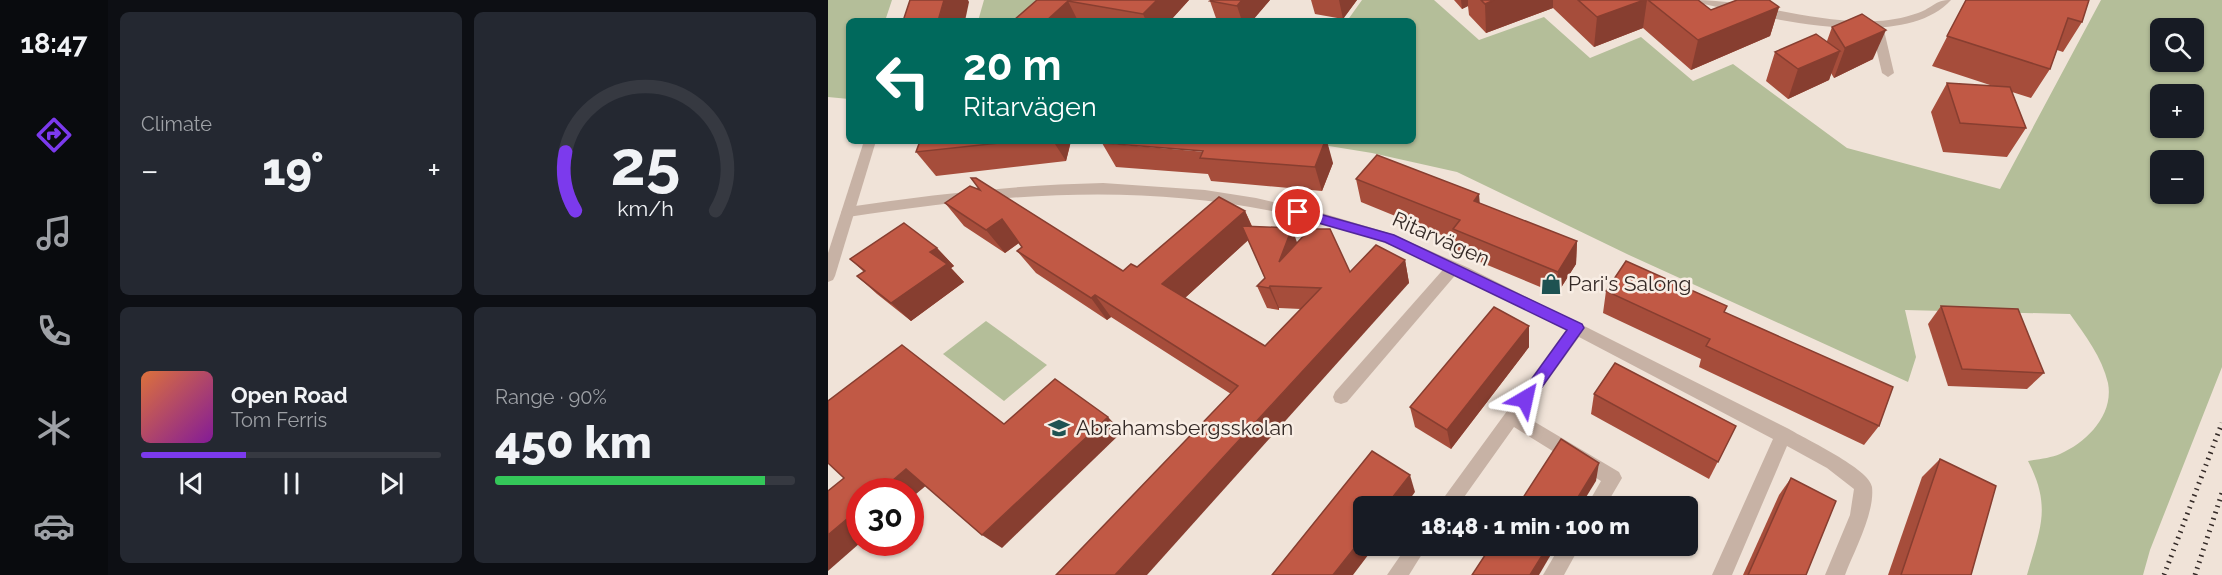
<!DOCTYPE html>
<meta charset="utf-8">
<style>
:root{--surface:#171b24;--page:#242831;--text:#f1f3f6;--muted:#9ea1a6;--line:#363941;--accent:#7c3aed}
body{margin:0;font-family:Raleway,sans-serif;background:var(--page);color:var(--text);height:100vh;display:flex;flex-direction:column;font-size:22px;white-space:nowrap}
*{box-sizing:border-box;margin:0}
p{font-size:20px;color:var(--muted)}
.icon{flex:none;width:33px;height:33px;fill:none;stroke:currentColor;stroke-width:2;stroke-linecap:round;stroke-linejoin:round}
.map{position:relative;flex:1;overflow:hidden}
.panel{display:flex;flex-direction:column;gap:12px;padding:12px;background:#0d0f14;width:720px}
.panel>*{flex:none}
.guide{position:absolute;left:18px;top:18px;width:570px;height:126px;border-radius:9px;box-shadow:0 2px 4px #0004;background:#00695c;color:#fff;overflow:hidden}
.buttons{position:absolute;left:1322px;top:18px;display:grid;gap:12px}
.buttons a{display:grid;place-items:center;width:54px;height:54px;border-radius:9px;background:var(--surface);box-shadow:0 2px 4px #0004;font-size:30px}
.speed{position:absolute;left:18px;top:478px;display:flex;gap:12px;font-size:30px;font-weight:700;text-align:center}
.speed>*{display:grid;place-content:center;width:78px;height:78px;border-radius:50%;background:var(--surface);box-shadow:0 2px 4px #0004;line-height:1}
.speed .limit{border:9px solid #d22;background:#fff;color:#111}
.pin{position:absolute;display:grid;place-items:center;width:51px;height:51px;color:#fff;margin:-26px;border:3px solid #fff;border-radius:50%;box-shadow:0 2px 6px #0007}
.me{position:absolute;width:66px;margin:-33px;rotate:36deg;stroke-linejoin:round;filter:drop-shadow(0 0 4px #0008)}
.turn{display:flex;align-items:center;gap:21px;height:126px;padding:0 18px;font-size:27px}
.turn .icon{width:78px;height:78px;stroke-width:2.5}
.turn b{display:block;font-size:42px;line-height:51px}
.big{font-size:45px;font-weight:800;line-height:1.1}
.panel .widget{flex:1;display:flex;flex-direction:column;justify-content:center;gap:9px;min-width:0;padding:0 21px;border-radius:9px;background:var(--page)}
.panel .dial{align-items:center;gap:0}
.dial svg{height:156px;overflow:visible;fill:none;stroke:var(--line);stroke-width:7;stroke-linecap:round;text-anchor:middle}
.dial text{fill:var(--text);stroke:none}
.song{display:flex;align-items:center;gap:18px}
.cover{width:72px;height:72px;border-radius:9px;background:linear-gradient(135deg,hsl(20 70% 55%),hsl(290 70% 35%))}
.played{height:6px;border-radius:3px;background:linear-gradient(90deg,var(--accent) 35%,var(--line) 35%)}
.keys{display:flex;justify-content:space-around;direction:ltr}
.heat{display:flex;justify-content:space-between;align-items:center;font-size:33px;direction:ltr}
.charge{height:9px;border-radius:4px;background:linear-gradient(90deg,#34c759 90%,var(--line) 0)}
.panel .tiles{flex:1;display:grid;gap:12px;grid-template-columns:repeat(2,1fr)}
.trip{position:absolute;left:525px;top:496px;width:345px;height:60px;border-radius:9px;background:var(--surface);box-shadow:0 2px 4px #0004;font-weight:800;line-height:60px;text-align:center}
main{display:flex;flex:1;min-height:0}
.menu{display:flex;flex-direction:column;width:108px;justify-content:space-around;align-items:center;background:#090b0e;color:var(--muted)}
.menu .icon{width:42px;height:42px}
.menu .on{color:var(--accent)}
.menu b{font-size:27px;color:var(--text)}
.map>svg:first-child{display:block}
</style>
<main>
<nav class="menu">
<b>18:47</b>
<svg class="icon on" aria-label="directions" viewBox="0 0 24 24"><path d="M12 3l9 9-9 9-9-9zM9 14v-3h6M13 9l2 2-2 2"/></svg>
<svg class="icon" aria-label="music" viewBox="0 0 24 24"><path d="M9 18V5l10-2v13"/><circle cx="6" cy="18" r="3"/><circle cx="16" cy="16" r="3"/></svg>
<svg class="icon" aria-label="phone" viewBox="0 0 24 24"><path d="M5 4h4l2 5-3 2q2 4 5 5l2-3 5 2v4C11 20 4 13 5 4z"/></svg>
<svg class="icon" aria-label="climate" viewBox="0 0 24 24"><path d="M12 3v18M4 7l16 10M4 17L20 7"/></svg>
<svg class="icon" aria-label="car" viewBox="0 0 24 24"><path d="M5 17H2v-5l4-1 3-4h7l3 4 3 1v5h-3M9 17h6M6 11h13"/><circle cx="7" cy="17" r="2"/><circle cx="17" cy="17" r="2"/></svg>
</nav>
<section class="panel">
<div class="tiles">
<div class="widget"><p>Climate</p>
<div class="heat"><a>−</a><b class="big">19°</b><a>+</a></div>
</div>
<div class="widget dial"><svg viewBox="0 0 100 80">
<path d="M14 69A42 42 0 1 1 86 69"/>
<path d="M14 69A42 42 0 0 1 9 39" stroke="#7c3aed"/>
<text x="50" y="56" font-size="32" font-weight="700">25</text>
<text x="50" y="72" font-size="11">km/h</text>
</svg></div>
<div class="widget">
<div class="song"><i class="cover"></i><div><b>Open Road</b><p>Tom Ferris</p></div></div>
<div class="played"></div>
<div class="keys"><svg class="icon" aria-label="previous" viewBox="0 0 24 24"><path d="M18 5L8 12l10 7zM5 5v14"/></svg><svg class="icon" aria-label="pause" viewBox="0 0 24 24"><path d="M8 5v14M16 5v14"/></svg><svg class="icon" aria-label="next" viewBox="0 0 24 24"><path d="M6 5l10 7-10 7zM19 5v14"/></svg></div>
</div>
<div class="widget"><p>Range · 90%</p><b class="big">450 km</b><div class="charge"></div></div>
</div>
</section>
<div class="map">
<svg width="1394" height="575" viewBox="0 0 1394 575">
<rect width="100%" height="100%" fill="#f0e3d8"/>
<!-- green -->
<g fill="#b4be99" fill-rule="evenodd">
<polygon points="0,0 64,0 57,21 21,21 21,99 0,97"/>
<polygon points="156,0 242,0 219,21 150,21"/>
<path d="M 534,0 L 606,0 L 651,40 L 716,17 L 762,58 L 813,37 L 865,81 L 905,64 L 1019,148 L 1172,189 L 1273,0 L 1394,0 L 1394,367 L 1322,550 L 1315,575 L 1199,575 C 1212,529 1224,507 1200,461 C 1211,459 1223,458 1232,454 C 1259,442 1286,415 1280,383 C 1274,357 1257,335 1242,314 L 1077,310 L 1088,357 L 1080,382 L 801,255 L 629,172 L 544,153 L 470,141 L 585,141 L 585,21 L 519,21 ZM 1332,28 L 1365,28 L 1365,62 L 1332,62 ZM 1332,94 L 1365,94 L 1365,128 L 1332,128 ZM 1332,160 L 1365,160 L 1365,194 L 1332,194 Z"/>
<polygon points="158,321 219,365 176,401 115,354"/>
</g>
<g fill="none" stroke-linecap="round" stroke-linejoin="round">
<!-- service -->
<g fill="#c7b2a5" fill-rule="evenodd">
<polygon points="1049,23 1055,26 1066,73 1060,77 1054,73 1043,26"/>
<polygon points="625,262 630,264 632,268 630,272 519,402 513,404 507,402 505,397 507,392 620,264"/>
</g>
<!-- minor -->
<g fill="#c7b2a5" fill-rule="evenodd">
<path d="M 866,0 C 923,0 978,21 1036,21 C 1054,22 1073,19 1090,13 C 1105,8 1106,0 1123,0 C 1074,54 934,16 871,3 Z"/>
<path d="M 275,183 L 377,190 L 428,198 L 494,213 L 564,234 L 641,268 L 961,429 C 977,439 1042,469 1044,487 C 1047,513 1026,551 1017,575 L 997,575 L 1022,515 L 1026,489 L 999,468 L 959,446 L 904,575 L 884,575 L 945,439 L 751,337 L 695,415 L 791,472 L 794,478 L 777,507 L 758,507 L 773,481 L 686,427 L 629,507 L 609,507 L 738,330 C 677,300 618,265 554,242 C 375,177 204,189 20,217 L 13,212 L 20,207 C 105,194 189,185 275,183 Z"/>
<polygon points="579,546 599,546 581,575 559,575"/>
<polygon points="732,546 752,546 736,575 715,575"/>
</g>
<!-- tertiary -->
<polygon fill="#c7b2a5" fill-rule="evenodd" points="36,141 48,141 7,276 5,280 0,282 0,253"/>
<!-- rail -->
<g stroke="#332926" stroke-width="5" stroke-dasharray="1.5 5" stroke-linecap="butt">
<polyline points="1336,575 1394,423"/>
<polyline points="1367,575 1394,493"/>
</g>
</g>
<!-- wall -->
<g fill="#a64d3b" fill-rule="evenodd">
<polygon points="209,0 361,0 342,21 187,21"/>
<polygon points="384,0 442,0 424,21 389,21 382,1"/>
<polygon points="483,0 529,0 515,19 487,14"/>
<polygon points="626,0 870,0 883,10 951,7 942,36 863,70 815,28 766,47 725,8 658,33 641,15 640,6 634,9"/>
<polygon points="1138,0 1261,0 1254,22 1235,52 1229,50 1222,69 1203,98 1184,92 1198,128 1179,157 1115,152 1103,112 1119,83 1165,86 1104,66"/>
<polygon points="1004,27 1045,59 1006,78 1003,73 1001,80 960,99 938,81 947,52 999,41"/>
<polygon points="92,141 243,141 238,161 108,176 88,152"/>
<polygon points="274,143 505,163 494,191 383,181 380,174 288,167"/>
<polygon points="528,179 749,241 748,264 729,294 628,252 626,240 533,202"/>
<path d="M 117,203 L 295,271 L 309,267 L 417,211 L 424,226 L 469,242 L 522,272 L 577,260 L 581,283 L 403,394 L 283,317 L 279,320 L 208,273 L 189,251 L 194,247 L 191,243 L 177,253 L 136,226 ZM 420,240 L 437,278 L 429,286 L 439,308 L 451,310 L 451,308 L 473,309 L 437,346 L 357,298 Z"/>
<polygon points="109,248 126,266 123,268 136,282 83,321 49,294 29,276 36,272 22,259"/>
<polygon points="778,291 897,312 1051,426 1036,445 871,367 873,359 775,313"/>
<polygon points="1113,306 1216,373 1199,389 1120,386 1100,324"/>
<polygon points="701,326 701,347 623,449 587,427 582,407"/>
<polygon points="766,394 908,426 881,479 763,414"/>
<polygon points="1112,459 1143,575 1060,575 1094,477"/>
<polygon points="963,478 978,575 915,575 951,495"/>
</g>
<!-- shaded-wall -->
<g fill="#873e30">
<polygon points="116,0 140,0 141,2 137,21 110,21"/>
<polygon points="329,0 361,0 342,21 318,21 315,14"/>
<polygon points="414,0 442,0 424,21 414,21 409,6"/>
<polygon points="511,0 529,0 515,19"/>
<polygon points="633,0 640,0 640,6 634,9"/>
<polygon points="666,0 725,0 725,8 658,33 657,4"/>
<polygon points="816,0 819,0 815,28 766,47 769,17"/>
<polygon points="240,1 250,21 218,21"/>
<polygon points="951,7 942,36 863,70 870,40"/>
<polygon points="1058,30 1045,59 1006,78 1017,48"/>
<polygon points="1012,51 1001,80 960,99 970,69"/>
<polygon points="225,141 243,141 238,161"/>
<polygon points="497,141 499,141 505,163 494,191 487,167"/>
<polygon points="651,194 653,218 646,201"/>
<polygon points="417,211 427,234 348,306 334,284"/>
<polygon points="174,219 192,242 177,253 158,230"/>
<polygon points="464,228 472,251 451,262"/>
<polygon points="749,241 748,264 729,294 730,272"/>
<polygon points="109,248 126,266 123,268 136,282 83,321 63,303 102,252"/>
<polygon points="577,260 581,283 319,575 287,575"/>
<polygon points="442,286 451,308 451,310 441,288"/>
<polygon points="267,295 283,317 279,320 263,298"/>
<polygon points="701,326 701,347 623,449 619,430"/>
<polygon points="280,417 294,432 174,548 154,535"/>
<polygon points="771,463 768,481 752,507 744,507"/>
<polygon points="78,469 100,484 82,499 82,492 51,492"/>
<polygon points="582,475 587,492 576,507 557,507"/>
<polygon points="32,508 32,543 0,571 0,535"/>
<polygon points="536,536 536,546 547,546 525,575 505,575"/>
<polygon points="720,546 728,546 711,575 702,575"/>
</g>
<!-- building -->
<g fill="#c15945" stroke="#873e30" stroke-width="1.5">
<polygon points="82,0 116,0 110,21 75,21"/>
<polygon points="209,0 329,0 315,14 240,1 218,21 186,20"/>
<polygon points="384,0 414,0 409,6 382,1"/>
<polygon points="653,0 666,0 657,4"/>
<polygon points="750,0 816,0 769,17"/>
<polygon points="820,0 870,0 883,10 909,0 941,0 951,7 870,40"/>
<polygon points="1138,0 1261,0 1254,22 1240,18 1222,69 1119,36"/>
<polygon points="1034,14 1058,30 1017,48 1004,27"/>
<polygon points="988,34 1012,51 970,69 947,52"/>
<polygon points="1119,83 1182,87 1198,128 1132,123"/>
<polygon points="92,141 190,141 88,152"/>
<polygon points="276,141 497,141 487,167 372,158 375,151 274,143"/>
<polygon points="549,155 651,194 646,201 749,241 730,272 625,229 632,220 528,179"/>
<polygon points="143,178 148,178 295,271 303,264 309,267 391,197 417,211 334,284 437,346 493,288 442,286 441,288 429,286 437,278 414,226 464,228 451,262 482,229 502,229 522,272 548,245 577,260 287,575 228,575 410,386 267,295 263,298 189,251 194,247 174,219 158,230 117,203 142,186 152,190"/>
<polygon points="76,223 109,248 102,252 119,264 63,303 29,276 37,271 22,259"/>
<polygon points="798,261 899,306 896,312 1065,387 1051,426 878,346 882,339 778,291"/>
<polygon points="1113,306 1190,309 1216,373 1134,369"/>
<polygon points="666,307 701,326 619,430 582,407"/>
<polygon points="74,345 176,424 227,379 280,417 154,535 78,469 51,492 32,492 32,508 0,535 0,491 16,478 0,463 0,401"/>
<polygon points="787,363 908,426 890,462 766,394"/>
<polygon points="733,439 771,463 744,507 689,507"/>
<polygon points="544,451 582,475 557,507 536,507 536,536 505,575 444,575"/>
<polygon points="1112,459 1168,486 1143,575 1073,575"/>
<polygon points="963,478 1008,501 978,575 920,575"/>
<polygon points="663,546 720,546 702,575 644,575"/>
</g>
<!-- route -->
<polygon fill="#7c3aed" stroke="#51269a" stroke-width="1.5" points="470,208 566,235 754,324 756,328 702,404 697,406 692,404 689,399 692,395 739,330 557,242 466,216 464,212 466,209"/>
<!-- icons -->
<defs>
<symbol id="shop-bare" viewBox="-9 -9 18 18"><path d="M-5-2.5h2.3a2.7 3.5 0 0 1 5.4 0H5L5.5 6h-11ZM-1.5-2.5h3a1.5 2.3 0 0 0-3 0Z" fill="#1e5252" stroke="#f8ede4" stroke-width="2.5" paint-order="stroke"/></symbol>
<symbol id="school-bare" viewBox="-9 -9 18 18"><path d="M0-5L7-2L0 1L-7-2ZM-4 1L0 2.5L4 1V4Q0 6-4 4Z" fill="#1e5252" stroke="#f8ede4" stroke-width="2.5" paint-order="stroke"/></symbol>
</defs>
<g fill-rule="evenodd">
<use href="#shop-bare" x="708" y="269" width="30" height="30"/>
<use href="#school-bare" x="216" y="413" width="30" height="30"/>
</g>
<g text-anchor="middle" stroke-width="5" stroke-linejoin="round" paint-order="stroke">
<!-- street labels -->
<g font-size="21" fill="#332926" stroke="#f8ede4">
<text transform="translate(613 239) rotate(24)" y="7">Ritarvägen</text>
</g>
<!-- poi labels -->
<g font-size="21" fill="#332926" stroke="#f8ede4" text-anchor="start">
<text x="740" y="291">Pari's Salong</text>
<text x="248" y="435">Abrahamsbergsskolan</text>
</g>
</g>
</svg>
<div class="buttons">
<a><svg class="icon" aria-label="search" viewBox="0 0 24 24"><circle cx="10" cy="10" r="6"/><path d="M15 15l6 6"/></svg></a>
<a>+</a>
<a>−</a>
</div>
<div class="speed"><div class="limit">30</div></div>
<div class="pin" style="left:470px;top:212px;background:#d93025"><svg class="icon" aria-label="arrive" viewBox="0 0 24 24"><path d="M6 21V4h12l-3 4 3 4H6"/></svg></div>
<svg class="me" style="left:697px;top:399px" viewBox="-20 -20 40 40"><path d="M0-17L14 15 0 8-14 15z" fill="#7c3aed" stroke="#fff" stroke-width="4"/></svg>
<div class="trip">18:48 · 1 min · 100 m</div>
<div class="guide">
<div class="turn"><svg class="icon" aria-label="left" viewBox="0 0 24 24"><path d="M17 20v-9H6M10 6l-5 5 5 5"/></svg><div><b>20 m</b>Ritarvägen</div></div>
</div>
</div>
</main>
